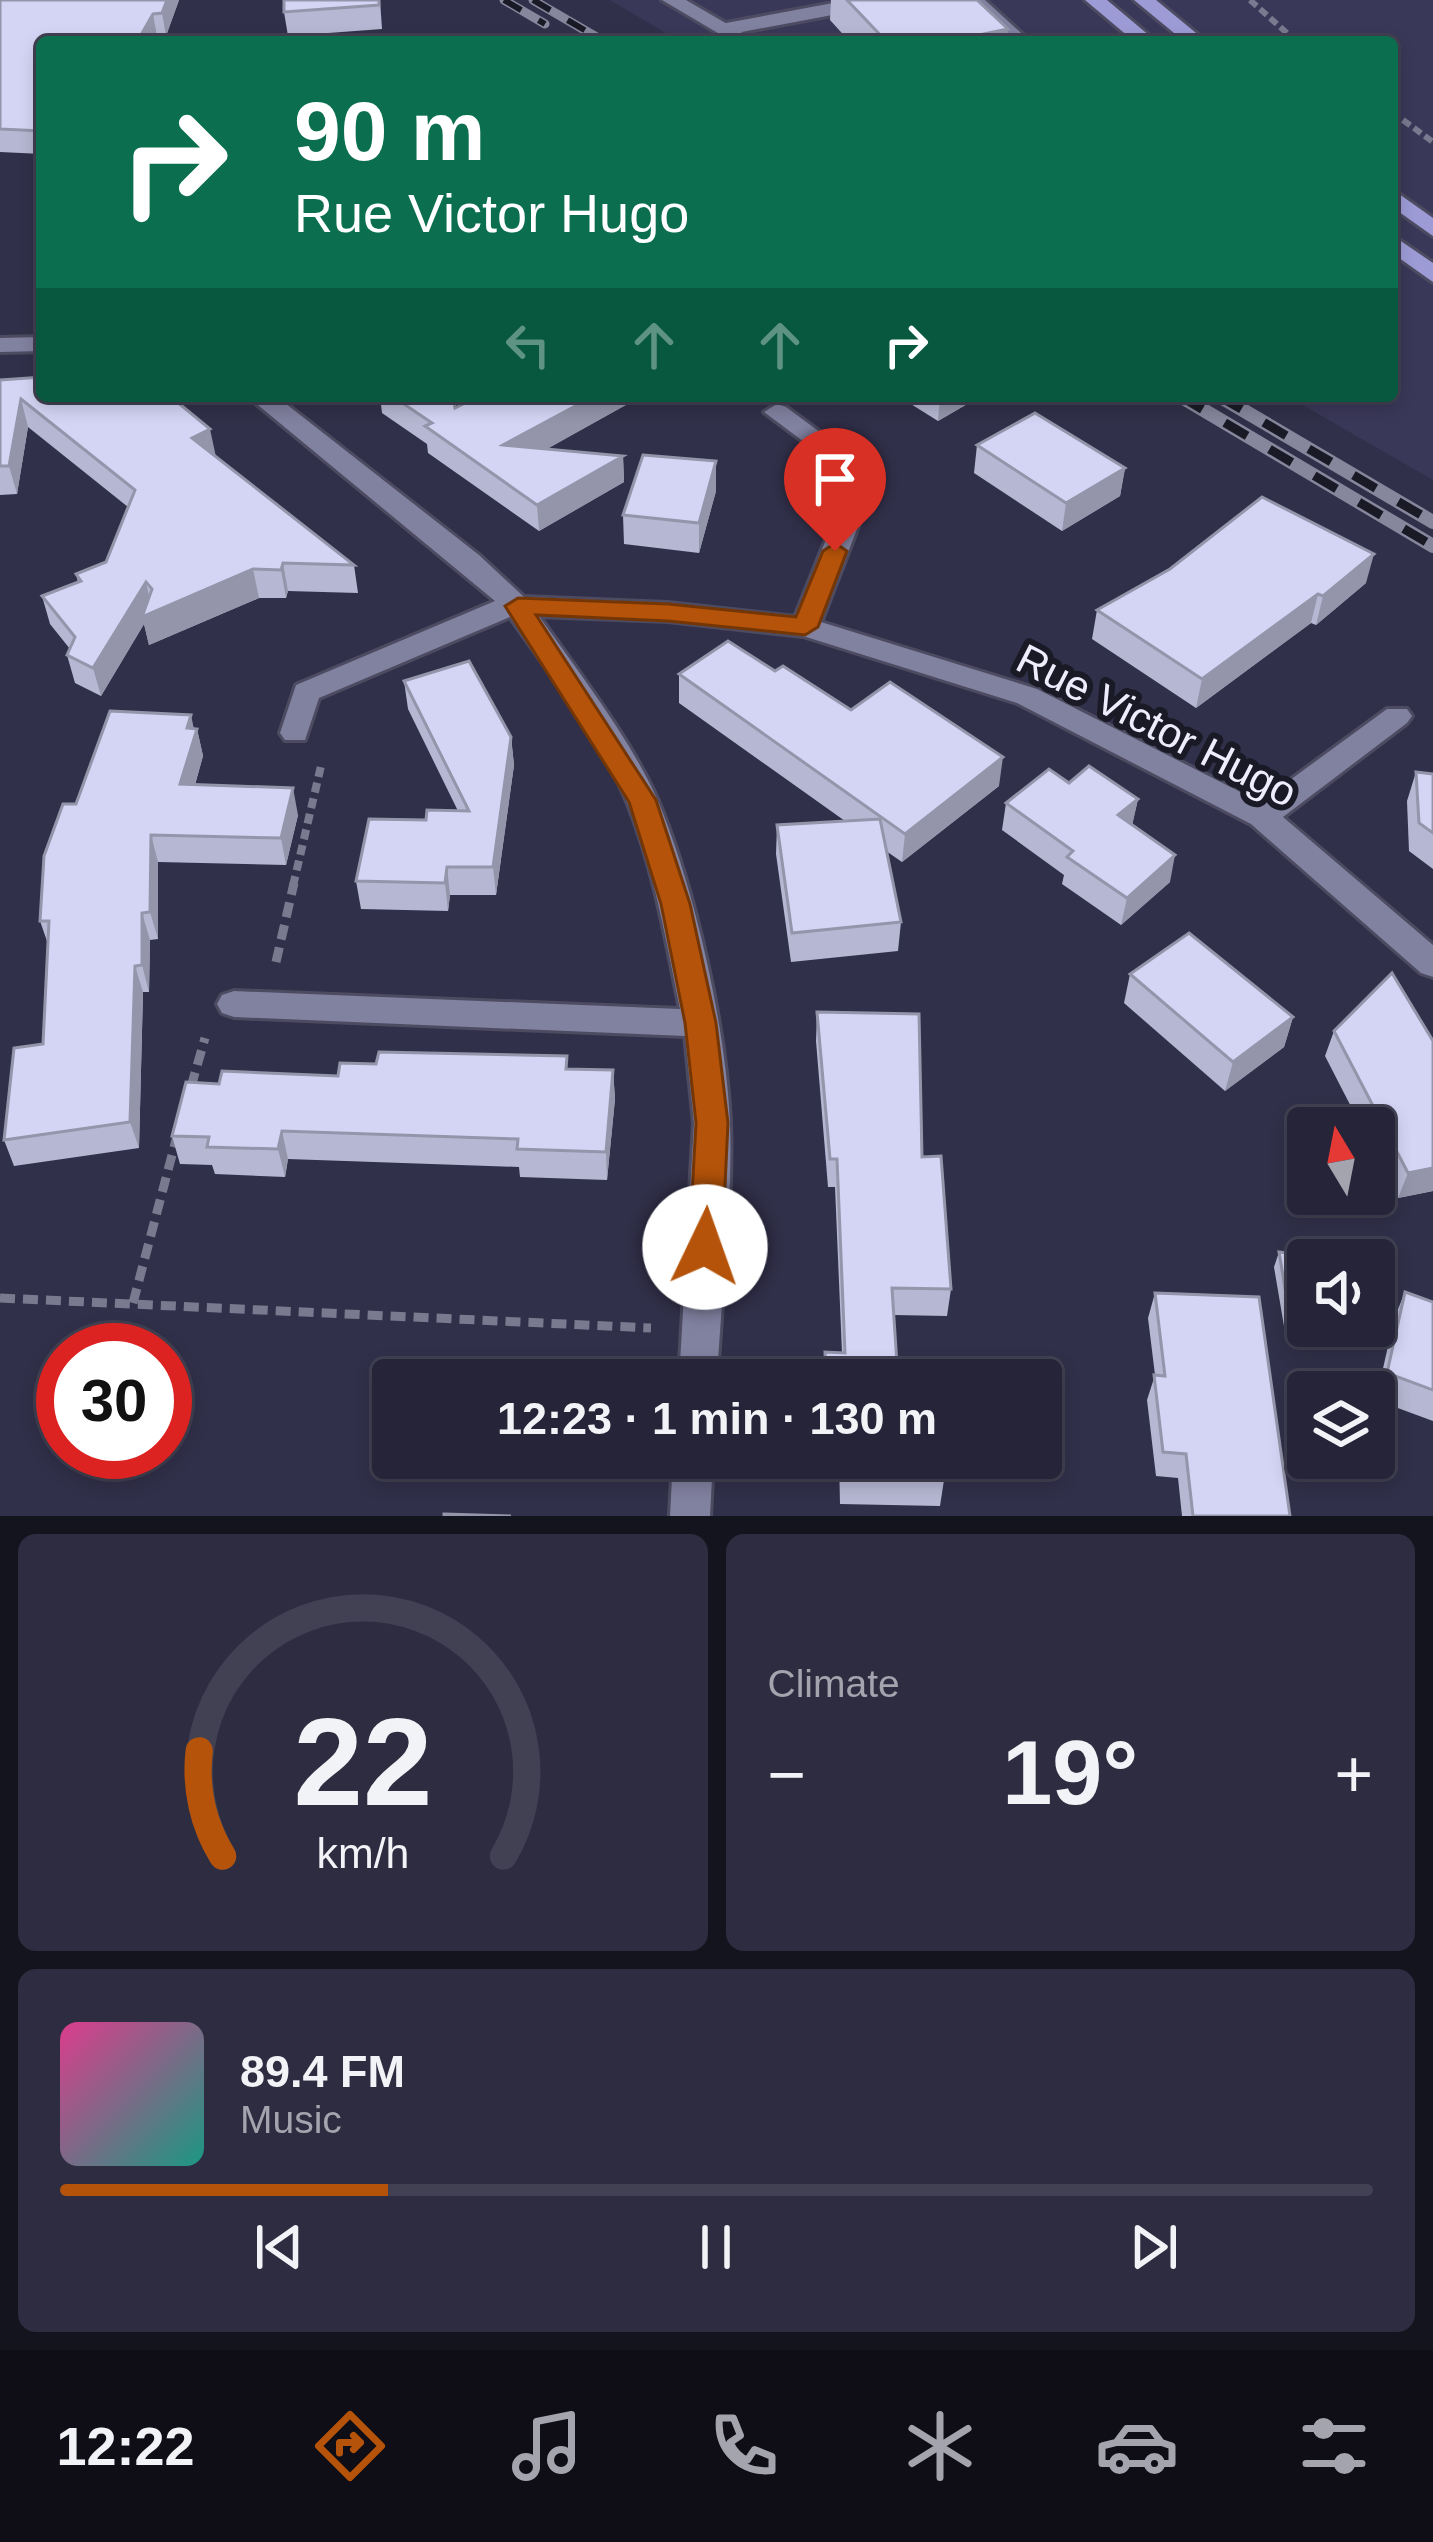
<!DOCTYPE html>
<meta charset="utf-8">
<style>
:root{--surface:#252438;--page:#2d2c40;--text:#f1f3f6;--muted:#a3a4ae;--line:#424153;--accent:#b45309}
body{margin:0;font-family:Helvetica,sans-serif;background:var(--page);color:var(--text);height:100vh;display:flex;flex-direction:column;font-size:45px;white-space:nowrap}
*{box-sizing:border-box;margin:0}
p{font-size:39px;color:var(--muted)}
.icon{flex:none;width:66px;height:66px;fill:none;stroke:currentColor;stroke-width:2;stroke-linecap:round;stroke-linejoin:round}
.map{position:relative;height:1516px;overflow:hidden}
.panel{display:flex;flex-direction:column;gap:18px;padding:18px;background:#14141f;flex:1}
.panel>*{flex:none}
.guide{position:absolute;left:36px;top:36px;width:1362px;height:366px;border-radius:12px;box-shadow:0 6px 18px #0003,0 0 0 3px var(--line);background:#0b6e4f;color:#fff;overflow:hidden}
.needle{width:78px;rotate:350deg}
.tools{position:absolute;left:1287px;top:1107px;display:grid;gap:24px}
.tools a{display:grid;place-items:center;width:108px;height:108px;border-radius:12px;background:var(--surface);box-shadow:0 6px 18px #0003,0 0 0 3px var(--line);font-size:60px}
.speed{position:absolute;left:36px;top:1323px;display:flex;gap:24px;font-size:60px;font-weight:700;text-align:center}
.speed>*{display:grid;place-content:center;width:156px;height:156px;border-radius:50%;background:var(--surface);box-shadow:0 6px 18px #0003,0 0 0 3px var(--line);line-height:1}
.speed .limit{border:18px solid #d22;background:#fff;color:#111}
.pin{position:absolute;display:grid;place-items:center;width:102px;height:102px;color:#fff;margin:-123px -51px;border-radius:50% 50% 50% 0;rotate:-45deg;box-shadow:0 0 12px #0007}
.pin .icon{rotate:45deg}
.me{position:absolute;width:132px;margin:-66px;rotate:3deg;stroke-linejoin:round;filter:drop-shadow(0 0 9px #0008)}
.turn{display:flex;align-items:center;gap:42px;height:252px;padding:0 60px;font-size:54px}
.turn .icon{width:156px;height:156px;stroke-width:2.5}
.turn b{display:block;font-size:84px;line-height:102px}
.lanes{display:flex;align-items:center;height:114px;padding:0 60px;background:#0003;justify-content:center;gap:60px;direction:ltr}
.lanes .off{opacity:.35}
.big{font-size:90px;font-weight:700;line-height:1.1}
.panel .tile{flex:1;display:flex;flex-direction:column;justify-content:center;gap:18px;min-width:0;padding:0 42px;border-radius:18px;background:var(--page)}
.panel .dial{align-items:center;gap:0}
.dial svg{height:312px;overflow:visible;fill:none;stroke:var(--line);stroke-width:7;stroke-linecap:round;text-anchor:middle}
.dial text{fill:var(--text);stroke:none}
.song{display:flex;align-items:center;gap:36px}
.cover{width:144px;height:144px;border-radius:18px;background:linear-gradient(135deg,hsl(330 70% 55%),hsl(170 70% 35%))}
.played{height:12px;border-radius:6px;background:linear-gradient(90deg,var(--accent) 25%,var(--line) 25%)}
.keys{display:flex;justify-content:space-around;direction:ltr}
.heat{display:flex;justify-content:space-between;align-items:center;font-size:66px;direction:ltr}
.panel .tiles{flex:1;display:grid;gap:18px;grid-template-columns:1fr 1fr}
.tile:last-child{grid-column:span 2}
.trip{position:absolute;left:372px;top:1359px;width:690px;height:120px;border-radius:12px;background:var(--surface);box-shadow:0 6px 18px #0003,0 0 0 3px var(--line);font-weight:700;line-height:120px;text-align:center}
.tab-bar{display:flex;height:192px;justify-content:space-around;align-items:center;background:#0f0e16;color:var(--muted)}
.tab-bar .icon{width:84px;height:84px}
.tab-bar .selected{color:var(--accent)}
.tab-bar b{font-size:54px;color:var(--text)}
.map>svg:first-child{display:block}
</style>
<div class="map">
<svg width="1433" height="1516" viewBox="0 0 1433 1516">
<rect width="100%" height="100%" fill="#31304a"/>
<!-- built -->
<polygon fill="#3a3858" points="610,0 1433,0 1433,480 1287,396 1392,396 1392,42 681,42"/>
<g fill="none" stroke-linecap="round" stroke-linejoin="round">
<defs>
<g id="lane">
<polygon points="849,0 890,0 880,6 726,35 716,29 726,23"/>
<polygon points="963,0 985,0 1031,42 1009,42"/>
</g>
<g id="street">
<polygon points="662,0 686,0 758,42 733,42"/>
<polygon points="42,337 42,351 0,352 0,338"/>
<path d="M 247,396 L 276,396 L 479,555 L 524,597 L 668,603 L 795,617 L 851,477 L 764,412 L 777,404 L 786,407 L 878,475 L 821,622 L 1037,689 L 1260,802 L 1387,709 L 1407,709 L 1412,716 L 1407,723 L 1283,817 L 1433,945 L 1433,977 L 1421,973 L 1251,824 L 1017,703 L 803,636 L 668,621 L 539,616 C 577,670 632,741 658,801 C 695,889 726,1028 730,1123 C 733,1208 721,1295 717,1380 L 679,1380 L 694,1123 L 685,1036 L 234,1017 L 222,1013 L 217,1004 L 222,995 L 234,991 L 680,1009 C 666,940 654,869 628,804 C 604,743 548,671 510,617 L 319,698 L 305,740 L 285,740 L 280,733 L 296,685 L 495,601 Z"/>
<polygon points="673,1458 713,1458 710,1516 670,1516"/>
</g>
<g id="primary">
<polygon points="1085,0 1107,0 1157,42 1135,42"/>
<polygon points="1134,0 1156,0 1207,42 1185,42"/>
<polygon points="1392,189 1433,218 1433,236 1392,207"/>
<polygon points="1392,235 1433,263 1433,282 1392,253"/>
</g>
</defs>
<!-- lane casing -->
<use href="#lane" stroke="#4c4b61" stroke-width="6"/>
<!-- street casing -->
<use href="#street" stroke="#4c4b61" stroke-width="6"/>
<!-- primary casing -->
<use href="#primary" stroke="#4c4b61" stroke-width="6"/>
<!-- path-far2 -->
<g stroke="#79798f" stroke-width="6" stroke-dasharray="9 4.5" stroke-linecap="butt">
<polyline points="1250,0 1297,42"/>
<polyline points="1392,112 1433,142"/>
</g>
<!-- path-far1 -->
<polyline stroke="#79798f" stroke-width="8" stroke-dasharray="10 6" stroke-linecap="butt" points="293,886 321,766"/>
<!-- path -->
<g stroke="#79798f" stroke-width="9" stroke-dasharray="15 8" stroke-linecap="butt">
<polyline points="276,962 294,883"/>
<polyline points="191,1087 205,1038"/>
<polyline points="0,1298 651,1328"/>
<polyline points="133,1303 177,1136"/>
</g>
<!-- lane -->
<use href="#lane" fill="#8181a0" fill-rule="evenodd"/>
<!-- street -->
<use href="#street" fill="#8181a0" fill-rule="evenodd"/>
<!-- primary -->
<use href="#primary" fill="#9c9bd5" fill-rule="evenodd"/>
<defs>
<g id="rail-far1">
<polyline points="504,0 545,24"/>
<polyline points="533,0 605,42"/>
</g>
<g id="rail">
<polyline points="1180,396 1433,546"/>
<polyline points="1219,396 1433,522"/>
</g>
</defs>
<!-- rail-far1 casing -->
<use href="#rail-far1" stroke="#86869c" stroke-width="9"/>
<!-- rail casing -->
<use href="#rail" stroke="#86869c" stroke-width="14"/>
<!-- rail-far1 -->
<use href="#rail-far1" stroke="#1a1a26" stroke-width="6" stroke-dasharray="20" stroke-linecap="butt"/>
<!-- rail -->
<use href="#rail" stroke="#1a1a26" stroke-width="9" stroke-dasharray="26" stroke-linecap="butt"/>
</g>
<!-- wall -->
<g fill="#b6b7d2">
<polygon points="0,0 179,0 166,36 42,42 42,154 0,152"/>
<polygon points="380,0 382,29 288,36 284,12"/>
<polygon points="831,0 977,0 1007,42 850,42 830,20"/>
<polygon points="0,380 216,457 354,565 358,593 288,591 286,598 259,598 149,645 144,624 101,696 75,683 67,655 70,649 50,624 42,596 78,582 76,574 106,562 128,507 28,427 17,494 0,495"/>
<polygon points="380,396 453,396 455,408 479,396 642,396 546,449 623,456 624,482 539,531 428,453 427,444 382,413"/>
<polygon points="898,396 981,396 938,421"/>
<polygon points="977,445 1125,468 1120,496 1062,531 974,473"/>
<polygon points="716,491 699,553 624,544 623,515"/>
<polygon points="1366,583 1316,625 1311,623 1196,708 1092,639 1097,610"/>
<polygon points="775,671 999,786 902,862 886,851 901,922 898,951 791,962 776,854 777,825 845,821 679,703 679,674"/>
<polygon points="404,681 511,737 514,765 496,895 450,895 448,911 361,909 356,881 426,820 458,811 408,709"/>
<polygon points="194,729 197,729 203,756 195,785 298,815 286,865 158,862 158,939 150,940 149,992 143,992 139,1148 14,1166 4,1140 43,1044 48,944 40,921 76,804"/>
<polygon points="1416,772 1433,774 1433,869 1409,851 1407,801"/>
<polygon points="1069,783 1138,799 1132,825 1170,882 1121,925 1062,884 1064,875 1002,830 1006,803"/>
<polygon points="1130,974 1293,1017 1284,1047 1225,1091 1124,1003"/>
<polygon points="817,1012 922,1157 951,1289 947,1316 894,1315 898,1380 823,1380 825,1352 842,1353 835,1187 828,1187 816,1041"/>
<polygon points="1334,1031 1433,1191 1398,1198 1374,1151 1374,1128 1362,1128 1325,1056"/>
<polygon points="568,1069 613,1070 615,1099 607,1180 520,1177 519,1167 288,1159 285,1177 215,1174 212,1165 180,1164 172,1136 219,1084"/>
<polygon points="1279,1252 1308,1260 1308,1326 1343,1326 1339,1337 1285,1332 1274,1267"/>
<polygon points="1405,1292 1433,1302 1433,1421 1376,1400 1394,1319"/>
<polygon points="1155,1293 1290,1516 1182,1516 1178,1478 1156,1476 1147,1400 1155,1375 1148,1318"/>
<polygon points="839,1458 943,1458 944,1480 940,1506 840,1504"/>
</g>
<!-- shaded-wall -->
<g fill="#9495ab">
<polygon points="167,0 179,0 166,36 162,13"/>
<polygon points="153,14 157,36 154,42 137,42"/>
<polygon points="1008,29 1007,42 945,42"/>
<polygon points="594,396 642,396 506,472 503,445"/>
<polygon points="940,396 981,396 938,421"/>
<polygon points="21,399 28,427 17,494 9,466"/>
<polygon points="210,429 216,457 192,438"/>
<polygon points="623,456 624,482 539,531 537,505"/>
<polygon points="716,461 716,491 699,553 699,523"/>
<polygon points="1125,468 1120,496 1062,531 1066,503"/>
<polygon points="1374,554 1366,583 1316,625 1323,596"/>
<polygon points="283,563 288,591 286,598 281,570"/>
<polygon points="253,569 259,598 149,645 144,624 101,696 93,668 146,582 152,610"/>
<polygon points="1318,594 1311,623 1196,708 1202,679"/>
<polygon points="191,715 195,734 197,729 203,756 187,811 180,784 187,728"/>
<polygon points="511,737 514,765 496,895 493,867"/>
<polygon points="1003,757 999,786 902,862 905,834"/>
<polygon points="293,788 298,815 286,865 281,838"/>
<polygon points="1138,799 1132,826 1118,815"/>
<polygon points="151,835 158,862 158,939 150,912"/>
<polygon points="1175,855 1170,882 1121,925 1127,898"/>
<polygon points="447,867 450,895 448,911 445,883"/>
<polygon points="142,913 150,940 149,992 142,965"/>
<polygon points="135,966 143,992 139,1148 130,1122"/>
<polygon points="1293,1017 1284,1047 1225,1091 1233,1062"/>
<polygon points="613,1070 615,1099 607,1180 606,1152"/>
<polygon points="282,1131 288,1159 285,1177 278,1149"/>
<polygon points="1433,1168 1433,1191 1398,1198 1408,1173"/>
</g>
<!-- building -->
<g fill="#d4d5f4" stroke="#9495ab" stroke-width="3">
<polygon points="0,0 167,0 162,13 153,14 137,42 42,42 42,131 0,129"/>
<polygon points="284,0 379,0 379,5 284,12"/>
<polygon points="847,0 977,0 1008,29 945,42 887,42"/>
<polygon points="42,377 42,396 170,396 210,429 192,438 354,565 283,563 281,570 253,569 142,617 152,589 146,582 93,668 67,655 75,637 42,596 81,581 76,574 106,562 135,490 21,399 9,466 0,466 0,380"/>
<polygon points="392,396 453,396 455,408 479,396 594,396 503,445 623,456 537,505 425,426 432,423"/>
<polygon points="1035,413 1125,468 1066,503 977,445"/>
<polygon points="643,455 716,461 699,523 623,515"/>
<polygon points="1262,497 1374,554 1323,596 1318,594 1202,679 1097,610 1170,569"/>
<polygon points="728,641 775,671 783,666 851,710 890,682 1003,757 905,834 679,674"/>
<polygon points="469,661 511,737 493,867 447,867 445,883 356,881 369,819 426,820 427,810 469,811 404,681"/>
<polygon points="110,711 191,715 187,728 197,729 180,784 293,788 281,838 151,835 150,912 142,913 142,965 135,966 130,1122 4,1140 14,1048 43,1044 49,921 40,921 44,856 63,804 76,804"/>
<polygon points="1089,766 1138,799 1118,815 1175,855 1127,898 1067,857 1073,851 1006,803 1049,769 1069,783"/>
<polygon points="1416,772 1433,774 1433,833 1419,823"/>
<polygon points="880,819 901,922 792,933 777,825"/>
<polygon points="1189,933 1293,1017 1233,1062 1130,974"/>
<polygon points="1392,973 1433,1041 1433,1168 1408,1173 1334,1031"/>
<polygon points="817,1012 919,1014 922,1157 941,1156 951,1289 892,1288 898,1380 826,1380 825,1352 845,1353 837,1159 830,1159"/>
<polygon points="379,1052 567,1056 566,1069 613,1070 606,1152 517,1149 518,1139 282,1131 278,1149 207,1147 209,1137 172,1136 186,1082 219,1084 222,1071 338,1076 340,1063 376,1064"/>
<polygon points="1279,1252 1341,1259 1308,1260 1308,1319 1290,1318"/>
<polygon points="1405,1292 1433,1302 1433,1390 1387,1373"/>
<polygon points="1155,1293 1259,1297 1290,1516 1193,1516 1186,1454 1163,1452 1154,1375 1165,1376"/>
<polygon points="842,1458 943,1458 944,1480 842,1477"/>
<polygon points="444,1514 511,1516 444,1516"/>
</g>
<!-- route -->
<polygon fill="#b45309" stroke="#753606" stroke-width="3" points="835,543 847,551 818,627 805,635 668,621 536,615 656,800 690,904 716,1023 728,1123 722,1247 717,1258 705,1262 693,1258 689,1247 696,1123 685,1023 661,904 629,802 505,606 518,598 668,604 796,617 823,551"/>
<g text-anchor="middle" stroke-width="12" stroke-linejoin="round" paint-order="stroke">
<!-- street labels -->
<g font-size="42" fill="#ededfe" stroke="#1a1a26">
<text transform="translate(1157 725) rotate(27)" y="15">Rue Victor Hugo</text>
</g>
</g>
</svg>
<div class="tools">
<a><svg class="needle" viewBox="-14 -14 28 28"><path d="M0-13l5 13h-10z" fill="#e53935"/><path d="M0 13l5-13h-10z" fill="#a3a4ae"/></svg></a>
<a><svg class="icon" aria-label="sound" viewBox="0 0 24 24"><path d="M4 9h4l5-4v14l-5-4H4zM17 9q2 3 0 6"/></svg></a>
<a><svg class="icon" aria-label="layers" viewBox="0 0 24 24"><path d="M12 4l9 5-9 5-9-5zM3 14l9 5 9-5"/></svg></a>
</div>
<div class="speed"><div class="limit">30</div></div>
<div class="pin" style="left:835px;top:551px;background:#d93025"><svg class="icon" aria-label="arrive" viewBox="0 0 24 24"><path d="M6 21V4h12l-3 4 3 4H6"/></svg></div>
<svg class="me" style="left:705px;top:1247px" viewBox="-20 -20 40 40"><circle r="19" fill="#fff"/><path d="M0-13L10 11 0 6-10 11z" fill="#b45309"/></svg>
<div class="trip">12:23 · 1 min · 130 m</div>
<div class="guide">
<div class="turn"><svg class="icon" aria-label="right" viewBox="0 0 24 24"><path d="M7 20v-9h11M14 6l5 5-5 5"/></svg><div><b>90 m</b>Rue Victor Hugo</div></div>
<div class="lanes"><svg class="icon off" aria-label="left" viewBox="0 0 24 24"><path d="M17 20v-9H6M10 6l-5 5 5 5"/></svg><svg class="icon off" aria-label="ahead" viewBox="0 0 24 24"><path d="M12 20V5M6 11l6-6 6 6"/></svg><svg class="icon off" aria-label="ahead" viewBox="0 0 24 24"><path d="M12 20V5M6 11l6-6 6 6"/></svg><svg class="icon" aria-label="right" viewBox="0 0 24 24"><path d="M7 20v-9h11M14 6l5 5-5 5"/></svg></div>
</div>
</div>
<section class="panel">
<div class="tiles">
<div class="tile dial"><svg viewBox="0 0 100 80">
<path d="M14 69A42 42 0 1 1 86 69"/>
<path d="M14 69A42 42 0 0 1 8 42" stroke="#b45309"/>
<text x="50" y="56" font-size="32" font-weight="700">22</text>
<text x="50" y="72" font-size="11">km/h</text>
</svg></div>
<div class="tile"><p>Climate</p>
<div class="heat"><a>−</a><b class="big">19°</b><a>+</a></div>
</div>
<div class="tile">
<div class="song"><i class="cover"></i><div><b>89.4 FM</b><p>Music</p></div></div>
<div class="played"></div>
<div class="keys"><svg class="icon" aria-label="previous" viewBox="0 0 24 24"><path d="M18 5L8 12l10 7zM5 5v14"/></svg><svg class="icon" aria-label="pause" viewBox="0 0 24 24"><path d="M8 5v14M16 5v14"/></svg><svg class="icon" aria-label="next" viewBox="0 0 24 24"><path d="M6 5l10 7-10 7zM19 5v14"/></svg></div>
</div>
</div>
</section>
<nav class="tab-bar">
<b>12:22</b>
<svg class="icon selected" aria-label="directions" viewBox="0 0 24 24"><path d="M12 3l9 9-9 9-9-9zM9 14v-3h6M13 9l2 2-2 2"/></svg>
<svg class="icon" aria-label="music" viewBox="0 0 24 24"><path d="M9 18V5l10-2v13"/><circle cx="6" cy="18" r="3"/><circle cx="16" cy="16" r="3"/></svg>
<svg class="icon" aria-label="phone" viewBox="0 0 24 24"><path d="M5 4h4l2 5-3 2q2 4 5 5l2-3 5 2v4C11 20 4 13 5 4z"/></svg>
<svg class="icon" aria-label="climate" viewBox="0 0 24 24"><path d="M12 3v18M4 7l16 10M4 17L20 7"/></svg>
<svg class="icon" aria-label="car" viewBox="0 0 24 24"><path d="M5 17H2v-5l4-1 3-4h7l3 4 3 1v5h-3M9 17h6M6 11h13"/><circle cx="7" cy="17" r="2"/><circle cx="17" cy="17" r="2"/></svg>
<svg class="icon" aria-label="filters" viewBox="0 0 24 24"><path d="M4 7h16M4 17h16"/><circle cx="9" cy="7" r="2"/><circle cx="15" cy="17" r="2"/></svg>
</nav>
